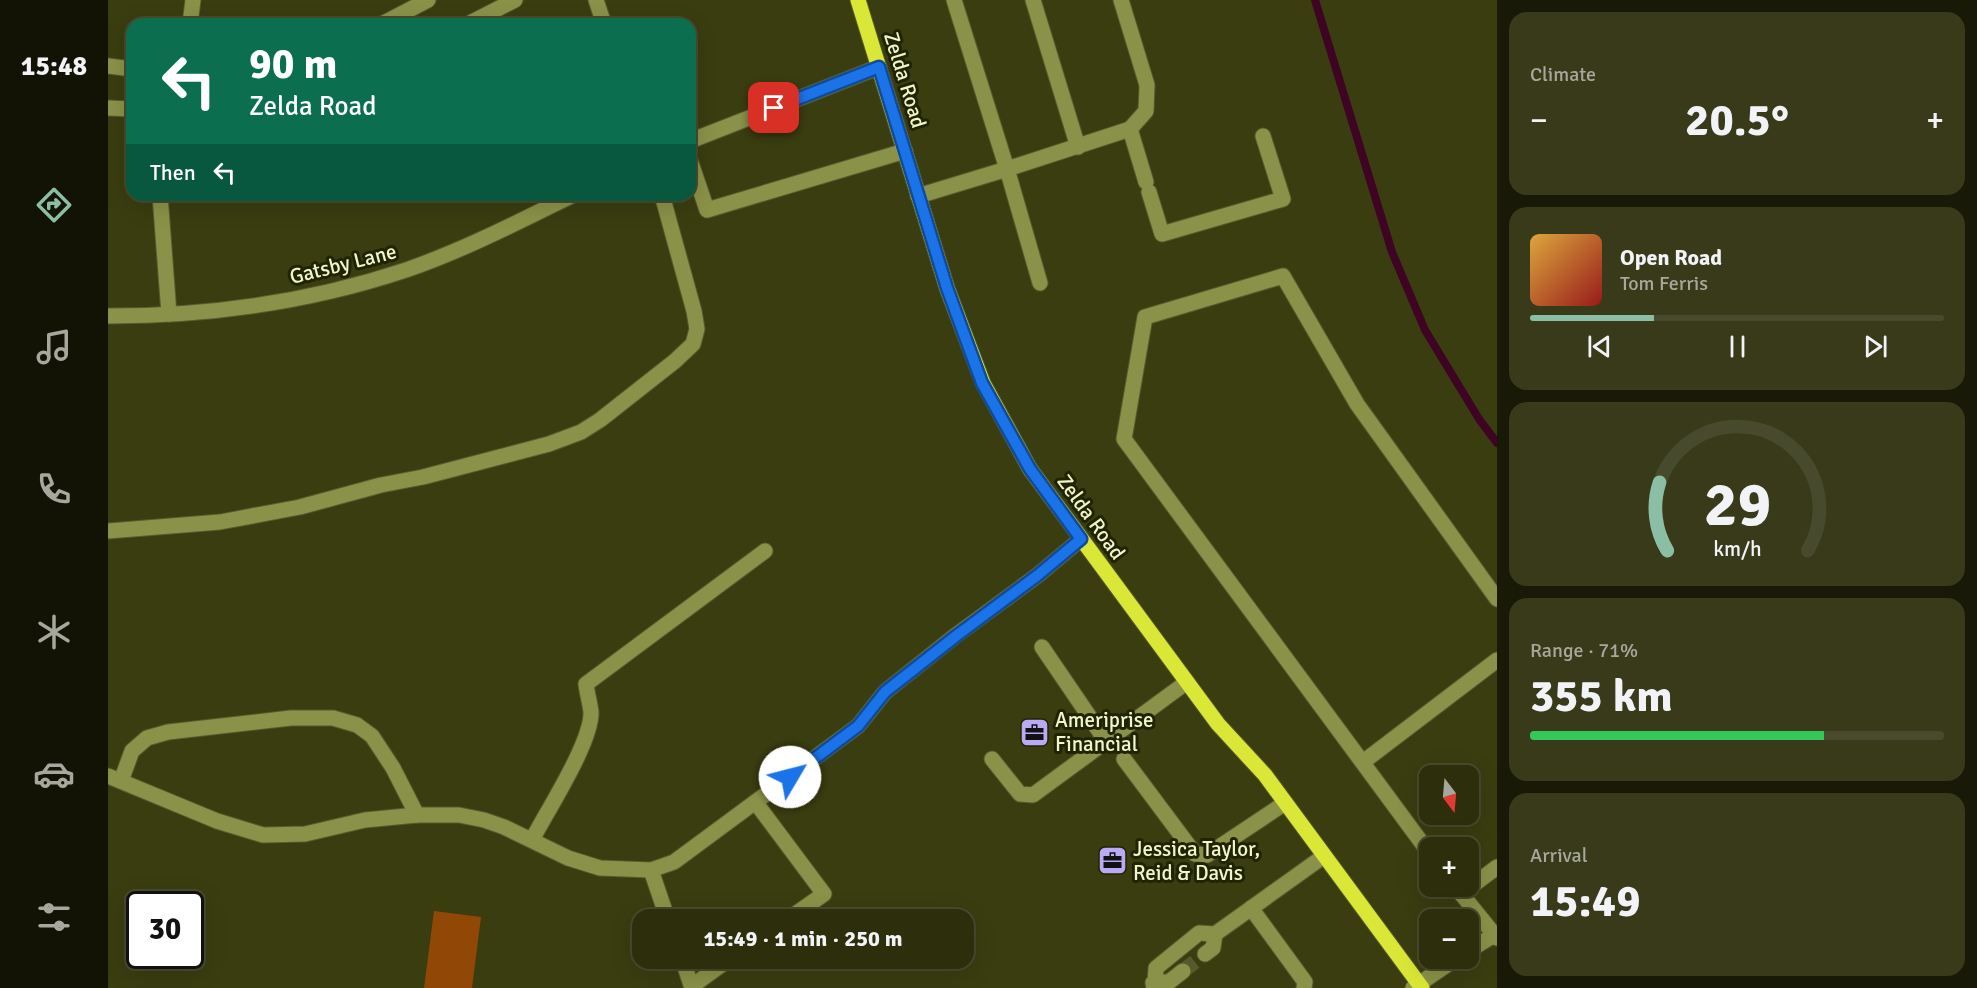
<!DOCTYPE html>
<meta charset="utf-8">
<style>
:root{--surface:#2c2e0c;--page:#383a1a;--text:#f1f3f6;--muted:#a6a89d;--line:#484a2d;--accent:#8abfa5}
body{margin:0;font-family:Signika,sans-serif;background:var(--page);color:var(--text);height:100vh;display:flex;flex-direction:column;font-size:22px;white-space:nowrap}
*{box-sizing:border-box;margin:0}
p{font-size:20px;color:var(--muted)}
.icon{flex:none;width:33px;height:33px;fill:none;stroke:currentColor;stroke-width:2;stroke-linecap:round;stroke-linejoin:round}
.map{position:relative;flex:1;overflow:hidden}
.sheet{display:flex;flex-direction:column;gap:12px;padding:12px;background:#181907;width:480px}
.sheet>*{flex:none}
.banner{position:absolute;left:18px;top:18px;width:570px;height:183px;border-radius:18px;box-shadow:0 6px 24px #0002,0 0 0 2px var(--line);background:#0b6e4f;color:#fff;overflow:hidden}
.needle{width:39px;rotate:164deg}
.buttons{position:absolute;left:1311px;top:765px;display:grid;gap:12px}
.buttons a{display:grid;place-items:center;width:60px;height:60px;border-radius:12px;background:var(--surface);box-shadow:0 6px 24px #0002,0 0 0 2px var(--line);font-size:30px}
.speed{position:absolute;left:18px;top:891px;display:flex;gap:12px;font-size:30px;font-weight:700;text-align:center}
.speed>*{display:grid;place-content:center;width:78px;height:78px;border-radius:50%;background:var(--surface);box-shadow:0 6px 24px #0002,0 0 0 2px var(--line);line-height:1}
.speed .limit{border:3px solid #111;border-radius:9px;background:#fff;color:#111}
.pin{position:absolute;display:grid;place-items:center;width:51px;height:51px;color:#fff;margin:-26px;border-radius:12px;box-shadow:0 3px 9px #0006}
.me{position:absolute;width:66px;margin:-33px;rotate:53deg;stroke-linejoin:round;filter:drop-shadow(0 0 4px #0008)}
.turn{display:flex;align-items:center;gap:21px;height:126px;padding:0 24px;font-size:27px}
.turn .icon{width:78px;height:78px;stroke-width:2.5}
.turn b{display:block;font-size:42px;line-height:51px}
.then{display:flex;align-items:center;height:57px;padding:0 24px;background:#0003;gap:12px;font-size:22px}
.big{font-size:45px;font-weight:700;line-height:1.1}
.sheet .card{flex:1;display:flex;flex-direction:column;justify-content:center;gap:9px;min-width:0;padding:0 21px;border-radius:18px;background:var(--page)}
.sheet .dial{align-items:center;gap:0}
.dial svg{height:156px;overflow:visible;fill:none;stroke:var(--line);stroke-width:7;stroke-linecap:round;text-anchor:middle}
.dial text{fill:var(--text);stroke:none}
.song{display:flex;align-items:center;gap:18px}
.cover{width:72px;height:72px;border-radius:9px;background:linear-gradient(135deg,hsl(40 70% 55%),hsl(0 70% 35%))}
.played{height:6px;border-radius:3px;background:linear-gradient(90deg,var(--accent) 30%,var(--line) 30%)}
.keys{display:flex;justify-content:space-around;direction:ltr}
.heat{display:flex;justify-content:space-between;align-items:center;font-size:33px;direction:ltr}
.charge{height:9px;border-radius:4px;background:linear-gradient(90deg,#34c759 71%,var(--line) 0)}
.trip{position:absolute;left:524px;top:909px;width:342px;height:60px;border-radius:18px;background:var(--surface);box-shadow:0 6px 24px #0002,0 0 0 2px var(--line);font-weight:700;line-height:60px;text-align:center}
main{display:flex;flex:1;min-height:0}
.tab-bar{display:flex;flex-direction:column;width:108px;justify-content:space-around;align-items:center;background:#121205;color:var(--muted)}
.tab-bar .icon{width:42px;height:42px}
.tab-bar .selected{color:var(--accent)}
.tab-bar b{font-size:27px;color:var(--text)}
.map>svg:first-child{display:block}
</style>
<main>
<nav class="tab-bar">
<b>15:48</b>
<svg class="icon selected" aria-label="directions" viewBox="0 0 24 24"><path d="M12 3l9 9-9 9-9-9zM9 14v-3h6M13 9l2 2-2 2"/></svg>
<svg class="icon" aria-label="music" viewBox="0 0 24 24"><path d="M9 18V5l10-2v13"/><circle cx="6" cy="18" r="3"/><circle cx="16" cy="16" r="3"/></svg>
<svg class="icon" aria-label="phone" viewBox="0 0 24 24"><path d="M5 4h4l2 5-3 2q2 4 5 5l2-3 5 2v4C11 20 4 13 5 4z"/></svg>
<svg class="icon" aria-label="climate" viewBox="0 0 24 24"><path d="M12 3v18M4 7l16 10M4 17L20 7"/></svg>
<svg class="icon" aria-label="car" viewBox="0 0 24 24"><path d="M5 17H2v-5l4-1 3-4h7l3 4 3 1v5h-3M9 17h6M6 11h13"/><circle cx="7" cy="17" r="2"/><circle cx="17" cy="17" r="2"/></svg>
<svg class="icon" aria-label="filters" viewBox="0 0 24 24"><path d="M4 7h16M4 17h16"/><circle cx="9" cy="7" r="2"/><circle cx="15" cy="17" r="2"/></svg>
</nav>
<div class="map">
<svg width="1389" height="988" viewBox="0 0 1389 988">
<rect width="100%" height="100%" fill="#3a3d10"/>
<!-- green -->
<polygon fill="#914807" points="326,911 373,917 364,988 316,988"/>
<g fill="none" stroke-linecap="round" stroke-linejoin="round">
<!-- stream -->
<polyline stroke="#3f0424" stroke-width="8" points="1207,0 1284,252 1317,330 1371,419 1389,443"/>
<!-- minor-tunnel -->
<polyline stroke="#55592c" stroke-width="15" stroke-dasharray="15 8" stroke-linecap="butt" points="1075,971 1097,954"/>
<defs>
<g id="minor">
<polyline points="488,0 496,24"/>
<polyline points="846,0 899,169 1022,129 1038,111 1039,85 1013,0"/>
<polyline points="925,0 970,147"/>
<polyline points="82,24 85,0"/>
<polyline points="274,24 320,0"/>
<polyline points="360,24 407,0"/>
<polyline points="0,66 24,69"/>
<polyline points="0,108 24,109"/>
<polyline points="1022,129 1038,182"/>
<polyline points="582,141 771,67"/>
<polyline points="582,160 599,210 797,151"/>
<polyline points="1041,192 1054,234 1175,199 1155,136"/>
<polyline points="52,195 61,314"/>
<polyline points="810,196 899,169 932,283"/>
<path d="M 0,316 C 100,316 202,302 298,270 C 356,250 410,222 465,195"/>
<polyline points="0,531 112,522 192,507 273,485 315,477 441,444 473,432 492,420 567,361 585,344 589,329 586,311 554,195"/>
<polyline points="934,647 998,741"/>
<polyline points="884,759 912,794 925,795 1079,682"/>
<polyline points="1016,759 1087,854 1099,855 1177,803"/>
<polyline points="1255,762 1389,660"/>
<polyline points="0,776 109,821 155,835 197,834 257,820 309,815 351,815 376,820 396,827 460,858 492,868 543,870 566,862 750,726 777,692 847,636 930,575 973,539"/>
<polyline points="13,781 24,751 39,738 60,732 183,718 225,718 249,725 264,736 285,768 309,815"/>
<polyline points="648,803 716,894 679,920"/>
<path d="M 424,840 C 439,811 484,742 483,712 C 482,703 479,693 478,684 L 657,551"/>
<polyline points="1322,854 1016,439 1037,317 1175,276 1249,404 1389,599"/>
<polyline points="543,870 560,920"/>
<polyline points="1347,886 1389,938"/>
<polyline points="1353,894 1389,867"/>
<polyline points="1143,908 1197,982 1196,988"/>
<polyline points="1360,951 1386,935"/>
<polyline points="1097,954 1105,948 1107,934"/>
<polyline points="574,958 584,988"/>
<polyline points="1047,982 1061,982 1075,971"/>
<polyline points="584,986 623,958"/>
<polyline points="1046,988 1045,983 1047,982 1048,968 1091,933 1107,934 1216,856"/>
<polyline points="1305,988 1349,958"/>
</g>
<polyline id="major" points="750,0 839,288 875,383 922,469 1110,724 1157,775 1314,988"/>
</defs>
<!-- minor casing -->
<use href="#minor" stroke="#575b2e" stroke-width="17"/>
<!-- major casing -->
<use href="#major" stroke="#575b2e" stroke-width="17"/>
<!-- minor -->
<use href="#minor" stroke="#8a9148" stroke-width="15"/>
<!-- major -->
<use href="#major" stroke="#dbe737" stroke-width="15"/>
</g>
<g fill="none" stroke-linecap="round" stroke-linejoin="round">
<defs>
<polyline id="route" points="666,108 771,67 839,288 874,383 922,469 973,539 930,575 848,636 777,692 750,726 682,777"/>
</defs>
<!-- route casing -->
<use href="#route" stroke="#114b97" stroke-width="15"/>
<!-- route -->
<use href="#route" stroke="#1a73e8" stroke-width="10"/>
</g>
<!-- icons -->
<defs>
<symbol id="office-square" viewBox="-11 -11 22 22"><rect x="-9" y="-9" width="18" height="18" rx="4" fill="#baaaf6" stroke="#212401"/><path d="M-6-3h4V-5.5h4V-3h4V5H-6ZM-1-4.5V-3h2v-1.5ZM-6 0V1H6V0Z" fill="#111"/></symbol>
</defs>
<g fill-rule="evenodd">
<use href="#office-square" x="910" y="716" width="33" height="33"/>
<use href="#office-square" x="988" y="844" width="33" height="33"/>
</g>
<g text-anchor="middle" stroke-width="6" stroke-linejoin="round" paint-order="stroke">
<!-- street labels -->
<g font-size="21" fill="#f0f6cc" stroke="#212401">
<text transform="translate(797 80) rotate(73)" y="7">Zelda Road</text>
<text transform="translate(235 264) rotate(-14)" y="7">Gatsby Lane</text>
<text transform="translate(983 517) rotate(54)" y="7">Zelda Road</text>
</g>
<!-- poi labels -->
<g font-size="21" fill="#f0f6cc" stroke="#212401" text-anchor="start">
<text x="947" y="727">Ameriprise<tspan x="947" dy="24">Financial</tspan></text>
<text x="1025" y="856">Jessica Taylor,<tspan x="1025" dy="24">Reid &amp; Davis</tspan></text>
</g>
</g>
</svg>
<div class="buttons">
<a><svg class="needle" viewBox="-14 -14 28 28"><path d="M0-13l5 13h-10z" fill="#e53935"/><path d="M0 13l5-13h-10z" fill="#a6a89d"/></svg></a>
<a>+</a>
<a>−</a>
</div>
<div class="speed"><div class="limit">30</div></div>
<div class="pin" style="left:666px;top:108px;background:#d93025"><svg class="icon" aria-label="arrive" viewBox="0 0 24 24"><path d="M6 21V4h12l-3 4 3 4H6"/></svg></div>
<svg class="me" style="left:682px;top:777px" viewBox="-20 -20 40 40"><circle r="19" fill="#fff"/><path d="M0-13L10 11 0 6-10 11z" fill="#1a73e8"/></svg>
<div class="trip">15:49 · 1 min · 250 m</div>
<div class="banner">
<div class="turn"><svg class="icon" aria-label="left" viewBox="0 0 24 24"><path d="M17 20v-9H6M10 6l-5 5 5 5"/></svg><div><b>90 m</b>Zelda Road</div></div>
<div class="then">Then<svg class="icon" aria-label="left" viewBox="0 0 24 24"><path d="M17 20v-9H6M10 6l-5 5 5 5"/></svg></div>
</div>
</div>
<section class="sheet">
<div class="card"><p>Climate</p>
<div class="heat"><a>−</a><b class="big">20.5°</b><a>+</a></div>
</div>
<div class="card">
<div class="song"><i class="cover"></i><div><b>Open Road</b><p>Tom Ferris</p></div></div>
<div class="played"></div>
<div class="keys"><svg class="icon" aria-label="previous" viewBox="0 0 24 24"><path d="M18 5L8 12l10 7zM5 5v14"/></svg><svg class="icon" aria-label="pause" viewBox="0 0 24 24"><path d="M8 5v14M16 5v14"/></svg><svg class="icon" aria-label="next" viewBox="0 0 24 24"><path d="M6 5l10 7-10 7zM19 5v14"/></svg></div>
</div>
<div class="card dial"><svg viewBox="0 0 100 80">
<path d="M14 69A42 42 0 1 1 86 69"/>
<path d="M14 69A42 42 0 0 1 10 34" stroke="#8abfa5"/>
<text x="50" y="56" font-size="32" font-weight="700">29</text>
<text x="50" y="72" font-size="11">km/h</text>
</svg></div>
<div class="card"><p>Range · 71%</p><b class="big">355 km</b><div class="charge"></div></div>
<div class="card"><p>Arrival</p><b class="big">15:49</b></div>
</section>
</main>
